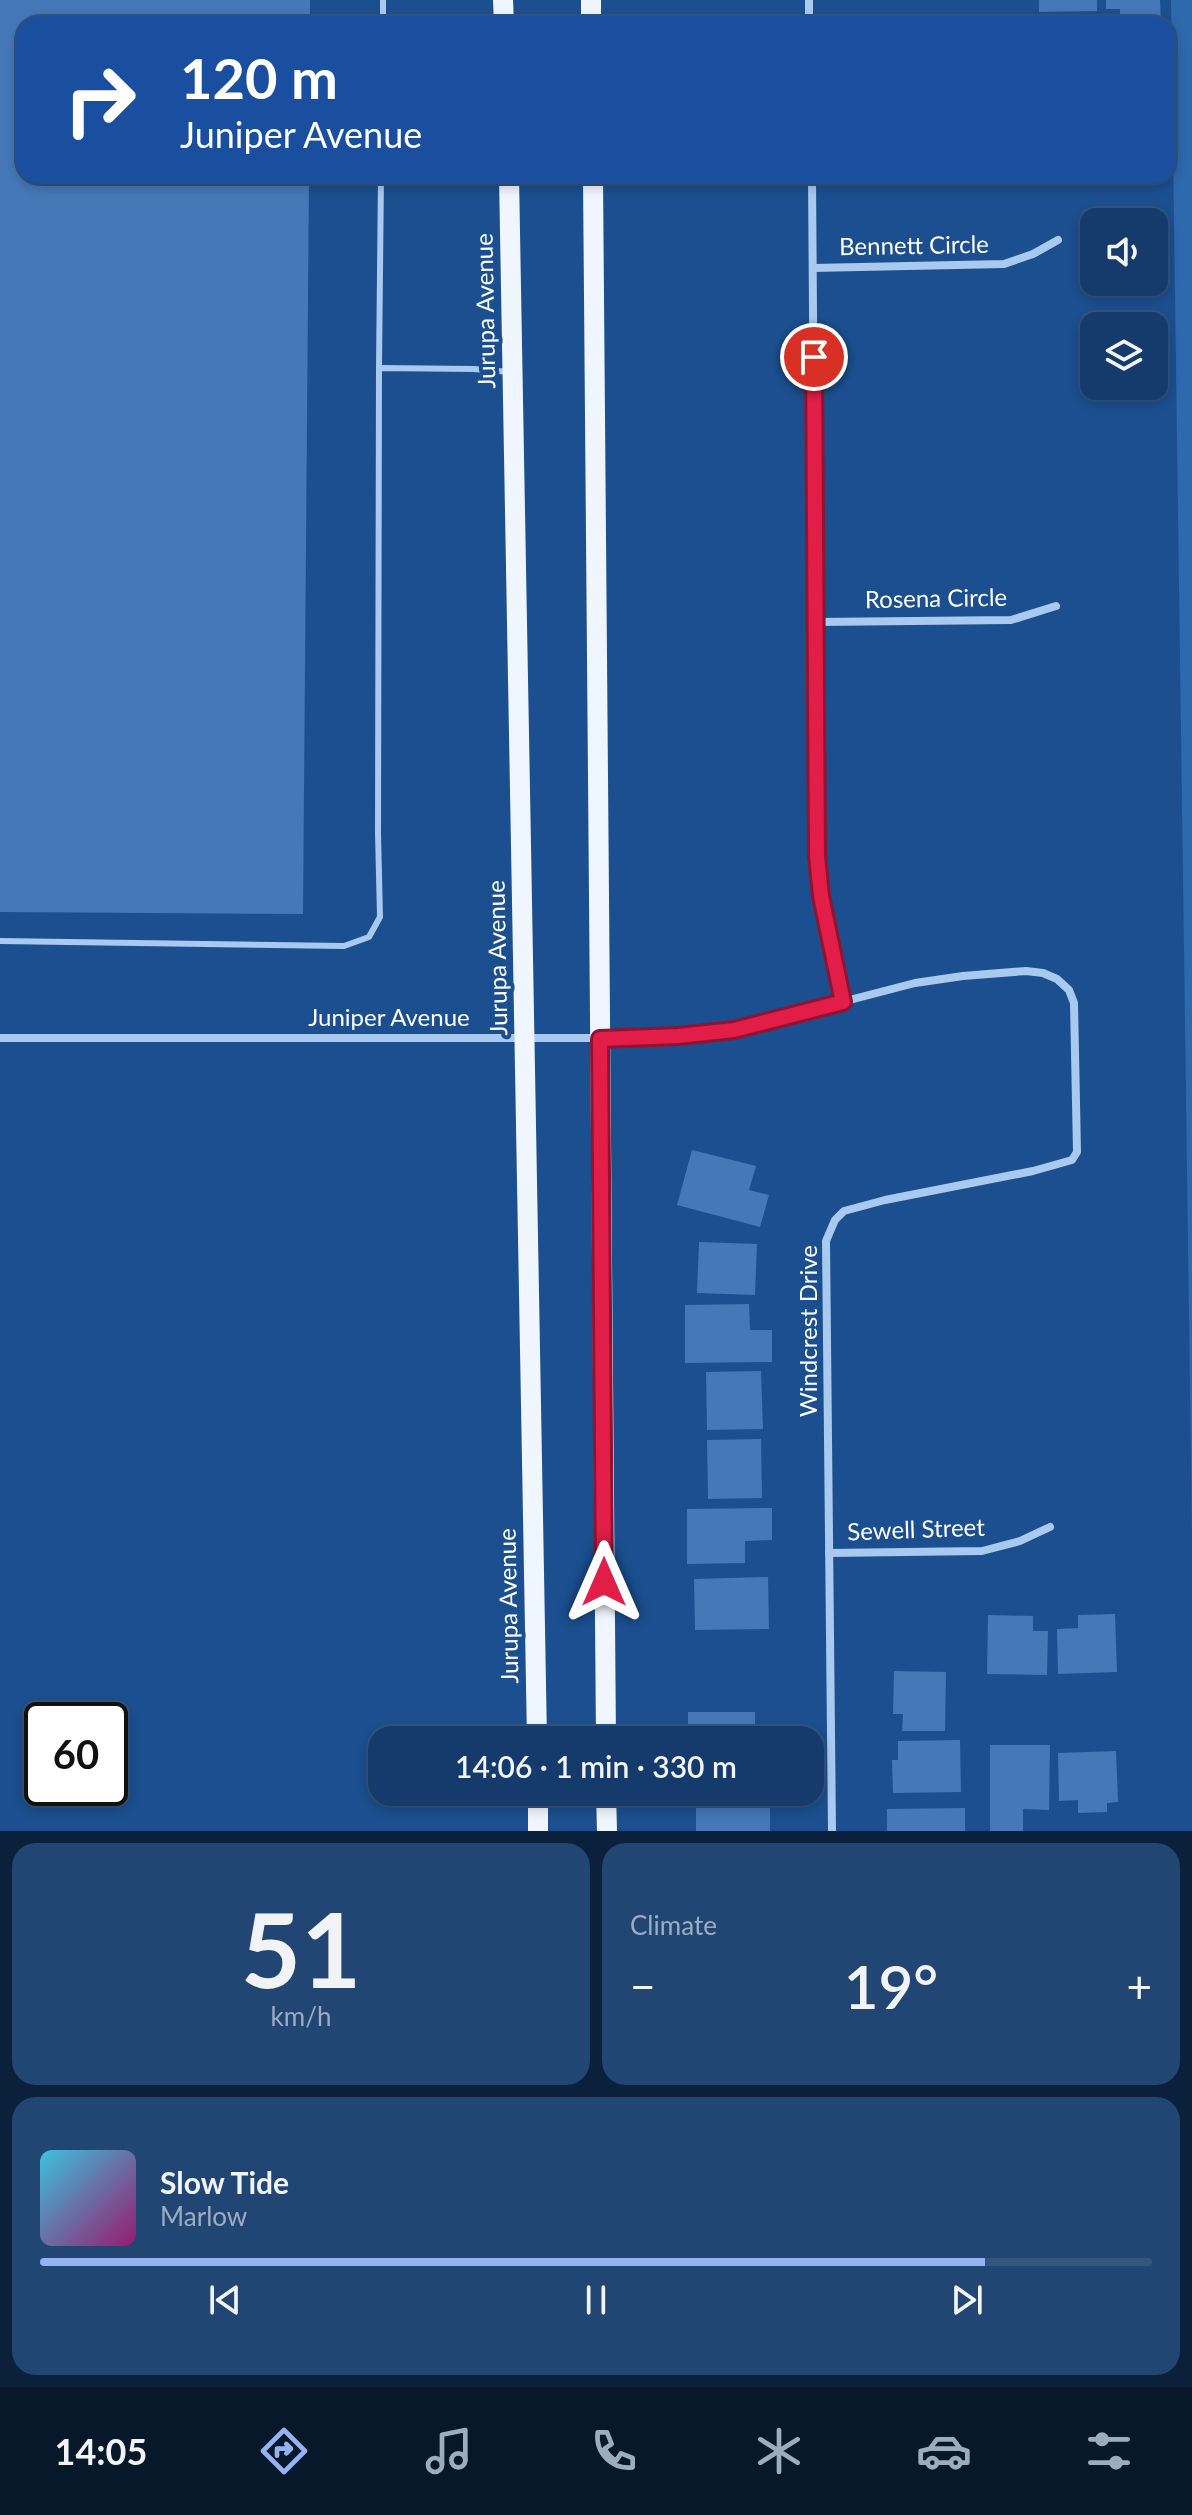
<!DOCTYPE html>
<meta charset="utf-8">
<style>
:root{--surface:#143b6b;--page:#214673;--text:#f1f3f6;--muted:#9dadc1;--line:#33557e;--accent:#95b2f1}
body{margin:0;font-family:Lato,sans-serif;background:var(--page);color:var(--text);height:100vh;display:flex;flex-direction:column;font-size:30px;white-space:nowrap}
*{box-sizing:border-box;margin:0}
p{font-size:26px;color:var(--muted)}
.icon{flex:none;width:44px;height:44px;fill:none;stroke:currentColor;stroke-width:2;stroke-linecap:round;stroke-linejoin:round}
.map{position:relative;height:1831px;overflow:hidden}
.sheet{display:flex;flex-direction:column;gap:12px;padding:12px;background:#0b203b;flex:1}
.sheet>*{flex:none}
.hud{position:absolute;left:16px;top:16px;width:1160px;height:168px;border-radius:24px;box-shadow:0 4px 12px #0003,0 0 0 2px var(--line);background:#1a4fa0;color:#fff;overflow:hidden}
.controls{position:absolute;left:1080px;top:208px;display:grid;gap:16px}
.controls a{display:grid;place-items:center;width:88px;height:88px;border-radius:16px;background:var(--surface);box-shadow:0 4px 12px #0003,0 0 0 2px var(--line);font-size:40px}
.speed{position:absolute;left:24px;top:1702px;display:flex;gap:16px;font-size:40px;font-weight:700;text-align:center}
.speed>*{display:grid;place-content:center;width:104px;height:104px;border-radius:50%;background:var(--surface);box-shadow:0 4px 12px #0003,0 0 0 2px var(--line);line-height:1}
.speed .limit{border:4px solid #111;border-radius:12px;background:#fff;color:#111}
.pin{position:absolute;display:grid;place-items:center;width:68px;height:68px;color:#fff;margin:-34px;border:4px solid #fff;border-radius:50%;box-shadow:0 2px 8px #0007}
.me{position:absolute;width:88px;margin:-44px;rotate:0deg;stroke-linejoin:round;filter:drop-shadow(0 0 6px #0008)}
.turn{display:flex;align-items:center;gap:28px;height:168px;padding:0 32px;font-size:36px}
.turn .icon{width:104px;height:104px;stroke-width:2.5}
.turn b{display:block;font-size:56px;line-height:68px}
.big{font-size:60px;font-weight:600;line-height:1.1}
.sheet .tile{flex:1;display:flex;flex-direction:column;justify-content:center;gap:12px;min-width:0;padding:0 28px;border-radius:24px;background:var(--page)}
.sheet .dial{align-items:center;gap:0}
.dial b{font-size:104px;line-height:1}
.song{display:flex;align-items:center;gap:24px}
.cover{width:96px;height:96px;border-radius:12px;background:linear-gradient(135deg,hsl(190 70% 55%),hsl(320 70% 35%))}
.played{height:8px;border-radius:4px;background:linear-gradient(90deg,var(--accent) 85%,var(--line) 85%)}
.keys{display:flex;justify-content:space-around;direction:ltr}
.heat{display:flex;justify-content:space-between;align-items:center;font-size:44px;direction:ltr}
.sheet .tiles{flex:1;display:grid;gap:12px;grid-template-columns:1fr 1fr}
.tile:last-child{grid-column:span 2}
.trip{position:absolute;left:368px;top:1726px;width:456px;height:80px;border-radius:24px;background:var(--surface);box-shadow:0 4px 12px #0003,0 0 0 2px var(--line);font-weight:600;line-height:80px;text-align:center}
.tab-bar{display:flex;height:128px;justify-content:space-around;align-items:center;background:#08182b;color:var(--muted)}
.tab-bar .icon{width:56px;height:56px}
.tab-bar .active{color:var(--accent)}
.tab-bar b{font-size:36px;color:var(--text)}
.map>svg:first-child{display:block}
</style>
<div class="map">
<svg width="1192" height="1831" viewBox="0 0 1192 1831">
<rect width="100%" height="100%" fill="#1b4f8f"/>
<!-- green -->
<polygon fill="#2e69ad" points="1171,0 1192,0 1192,1536"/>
<!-- building -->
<g fill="#4478b7">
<polygon points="0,0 310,0 310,24 24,24 24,176 309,176 303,914 0,912"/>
<polygon points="1039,0 1097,0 1097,11 1039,12"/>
<polygon points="1106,0 1160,0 1161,24 1120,24 1120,9 1106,9"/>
<polygon points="692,1150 756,1166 749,1190 769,1195 760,1227 677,1205"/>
<polygon points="699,1242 757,1244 755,1295 697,1293"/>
<polygon points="749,1304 750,1330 772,1330 772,1362 685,1363 685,1305"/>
<polygon points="761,1371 763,1429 707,1430 706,1372"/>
<polygon points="761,1439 762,1498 708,1499 707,1440"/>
<polygon points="772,1508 772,1540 745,1541 745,1563 687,1564 687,1509"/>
<polygon points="768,1577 769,1629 695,1630 694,1579"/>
<polygon points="1115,1614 1117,1672 1058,1674 1057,1629 1078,1628 1078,1615"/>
<polygon points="988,1615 1033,1616 1033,1631 1048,1631 1047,1675 987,1674"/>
<polygon points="894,1671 946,1672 945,1731 902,1731 903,1714 893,1714"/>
<polygon points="688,1712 755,1712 755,1736 775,1736 775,1740 688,1740"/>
<polygon points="960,1740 961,1792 893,1793 892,1760 898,1760 898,1741"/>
<polygon points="990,1745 1050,1745 1049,1810 1023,1809 1023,1831 990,1831"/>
<polygon points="1116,1751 1118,1802 1107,1803 1107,1812 1078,1813 1078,1800 1059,1801 1058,1753"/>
<rect x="696" y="1792" width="74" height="39"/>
<polygon points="965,1808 965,1831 887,1831 887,1809"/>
</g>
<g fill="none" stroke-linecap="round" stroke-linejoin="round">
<!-- lane -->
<g stroke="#a9c9ee" stroke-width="6">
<polyline points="383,24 383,0"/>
<polyline points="379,368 381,176"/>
<polyline points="0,941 344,946 369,937 380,917 378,833 379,368 474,369 510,372"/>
</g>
<!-- street -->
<g stroke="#a9c9ee" stroke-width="8">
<polyline points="809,0 809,24"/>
<polyline points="812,176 817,856 821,896 843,1002"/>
<polyline points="813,268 1004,264 1033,254 1058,240"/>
<polyline points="816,622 1011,620 1056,606"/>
<polyline points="0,1038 647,1038 734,1030 915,983 963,976 1026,971 1043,973 1057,979 1069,990 1074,1003 1077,1152 1072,1160 1033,1171 885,1200 844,1211 835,1220 826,1241 832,1831"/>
<polyline points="829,1553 982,1551 1020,1541 1050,1527"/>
</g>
<!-- primary -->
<g stroke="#f0f6ff" stroke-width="20">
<polyline points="503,0 504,24"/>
<polyline points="591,0 591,24"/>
<polyline points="509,176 537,1740"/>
<polyline points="593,176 606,1740"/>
<polyline points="538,1792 538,1831"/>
<polyline points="606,1792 607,1831"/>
</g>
</g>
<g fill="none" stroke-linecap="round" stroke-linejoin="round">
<defs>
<polyline id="route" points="604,1582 600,1039 678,1036 734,1030 843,1002 821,896 817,856 814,357"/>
</defs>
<!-- route casing -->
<use href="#route" stroke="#92132f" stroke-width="20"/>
<!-- route -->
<use href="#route" stroke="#e11d48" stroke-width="14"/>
</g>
<g text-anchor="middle" stroke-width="8" stroke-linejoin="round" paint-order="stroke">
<!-- street labels -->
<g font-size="24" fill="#fff" stroke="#1b4f8f">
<text transform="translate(914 246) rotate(-1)" y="8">Bennett Circle</text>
<text transform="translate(486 311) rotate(-91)" y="8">Jurupa Avenue</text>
<text transform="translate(936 599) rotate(-1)" y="8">Rosena Circle</text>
<text transform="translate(498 958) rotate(-91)" y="8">Jurupa Avenue</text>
<text x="389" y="1026">Juniper Avenue</text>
<text transform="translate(809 1331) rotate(-90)" y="8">Windcrest Drive</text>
<text transform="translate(916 1530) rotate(-2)" y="8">Sewell Street</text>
<text transform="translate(509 1606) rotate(-91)" y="8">Jurupa Avenue</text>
</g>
</g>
</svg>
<div class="controls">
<a><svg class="icon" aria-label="sound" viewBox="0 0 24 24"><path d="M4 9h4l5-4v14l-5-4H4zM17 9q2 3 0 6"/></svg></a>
<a><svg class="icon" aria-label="layers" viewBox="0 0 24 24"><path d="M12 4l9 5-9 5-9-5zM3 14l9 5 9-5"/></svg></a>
</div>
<div class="speed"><div class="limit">60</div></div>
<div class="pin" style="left:814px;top:357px;background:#d93025"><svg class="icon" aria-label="arrive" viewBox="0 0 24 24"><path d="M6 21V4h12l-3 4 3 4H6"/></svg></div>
<svg class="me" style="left:604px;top:1582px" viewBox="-20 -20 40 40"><path d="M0-17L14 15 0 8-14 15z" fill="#e11d48" stroke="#fff" stroke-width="4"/></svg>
<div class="trip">14:06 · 1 min · 330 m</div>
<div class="hud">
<div class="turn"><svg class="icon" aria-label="right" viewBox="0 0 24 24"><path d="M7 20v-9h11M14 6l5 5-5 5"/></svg><div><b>120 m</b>Juniper Avenue</div></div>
</div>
</div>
<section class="sheet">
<div class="tiles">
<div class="tile dial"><b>51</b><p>km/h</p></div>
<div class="tile"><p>Climate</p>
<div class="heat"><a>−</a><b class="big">19°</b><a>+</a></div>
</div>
<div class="tile">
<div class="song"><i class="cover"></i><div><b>Slow Tide</b><p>Marlow</p></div></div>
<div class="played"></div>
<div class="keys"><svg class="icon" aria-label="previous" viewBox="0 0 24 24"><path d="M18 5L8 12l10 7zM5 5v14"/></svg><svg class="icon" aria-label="pause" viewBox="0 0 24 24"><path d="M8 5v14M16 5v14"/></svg><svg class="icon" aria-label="next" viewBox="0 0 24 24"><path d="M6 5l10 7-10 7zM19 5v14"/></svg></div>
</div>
</div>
</section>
<nav class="tab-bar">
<b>14:05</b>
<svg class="icon active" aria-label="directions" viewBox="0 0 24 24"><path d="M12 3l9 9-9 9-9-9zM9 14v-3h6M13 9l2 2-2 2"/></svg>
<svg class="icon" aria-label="music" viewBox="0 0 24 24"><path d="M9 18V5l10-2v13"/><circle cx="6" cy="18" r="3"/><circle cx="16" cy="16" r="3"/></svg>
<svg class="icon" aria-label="phone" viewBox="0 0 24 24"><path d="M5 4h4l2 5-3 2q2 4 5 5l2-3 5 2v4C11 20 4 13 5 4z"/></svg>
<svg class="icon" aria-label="climate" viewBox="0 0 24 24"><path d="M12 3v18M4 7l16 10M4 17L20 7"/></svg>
<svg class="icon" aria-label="car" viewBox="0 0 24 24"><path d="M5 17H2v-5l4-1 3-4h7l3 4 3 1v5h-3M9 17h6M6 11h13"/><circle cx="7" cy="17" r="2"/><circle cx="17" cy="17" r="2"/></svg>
<svg class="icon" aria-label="filters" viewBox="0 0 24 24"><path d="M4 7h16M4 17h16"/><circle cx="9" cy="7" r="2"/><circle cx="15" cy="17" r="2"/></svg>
</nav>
